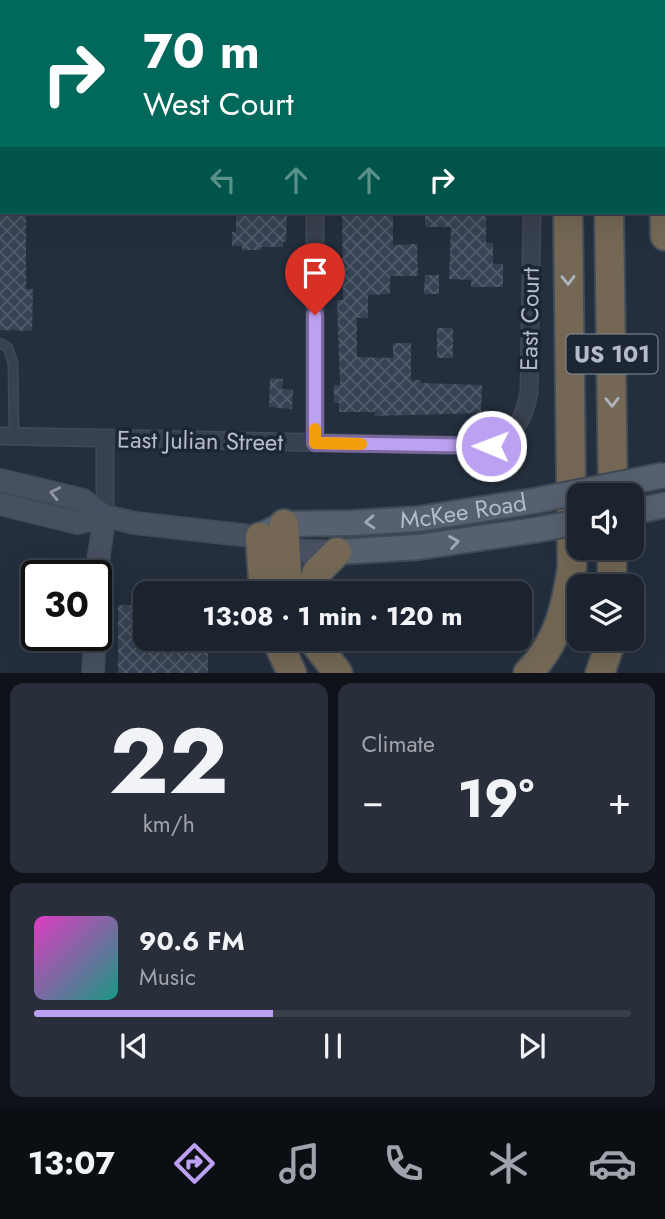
<!DOCTYPE html>
<meta charset="utf-8">
<style>
:root{--surface:#1b232e;--page:#282f3a;--text:#f1f3f6;--muted:#a0a4aa;--line:#39404a;--accent:#bca0f2}
body{margin:0;font-family:Jost,sans-serif;background:var(--page);color:var(--text);height:100vh;display:flex;flex-direction:column;font-size:26px;white-space:nowrap}
*{box-sizing:border-box;margin:0}
p{font-size:23px;color:var(--muted)}
.icon{flex:none;width:38px;height:38px;fill:none;stroke:currentColor;stroke-width:2;stroke-linecap:round;stroke-linejoin:round}
.map{position:relative;height:673px;overflow:hidden}
.panel{display:flex;flex-direction:column;gap:10px;padding:10px;background:#0f1319;flex:1}
.panel>*{flex:none}
.guide{position:absolute;left:0px;top:0px;width:665px;height:214px;box-shadow:0 7px 28px #0002,0 0 0 2px var(--line);background:#00695c;color:#fff;overflow:hidden}
.tools{position:absolute;left:567px;top:483px;display:grid;gap:14px}
.tools a{display:grid;place-items:center;width:77px;height:77px;border-radius:14px;background:var(--surface);box-shadow:0 7px 28px #0002,0 0 0 2px var(--line);font-size:35px}
.speed{position:absolute;left:21px;top:560px;display:flex;gap:14px;font-size:35px;font-weight:700;text-align:center}
.speed>*{display:grid;place-content:center;width:91px;height:91px;border-radius:50%;background:var(--surface);box-shadow:0 7px 28px #0002,0 0 0 2px var(--line);line-height:1}
.speed .limit{border:4px solid #111;border-radius:10px;background:#fff;color:#111}
.pin{position:absolute;display:grid;place-items:center;width:60px;height:60px;color:#fff;margin:-72px -30px;border-radius:50% 50% 50% 0;rotate:-45deg;box-shadow:0 0 7px #0007}
.pin .icon{rotate:45deg}
.me{position:absolute;width:77px;margin:-38px;rotate:271deg;stroke-linejoin:round;filter:drop-shadow(0 0 5px #0008)}
.turn{display:flex;align-items:center;gap:24px;height:147px;padding:0 28px;font-size:32px}
.turn .icon{width:91px;height:91px;stroke-width:2.5}
.turn b{display:block;font-size:49px;line-height:60px}
.lanes{display:flex;align-items:center;height:66px;padding:0 28px;background:#0003;justify-content:center;gap:35px;direction:ltr}
.lanes .off{opacity:.35}
.big{font-size:52px;font-weight:700;line-height:1.1}
.panel .tile{flex:1;display:flex;flex-direction:column;justify-content:center;gap:10px;min-width:0;padding:0 24px;border-radius:14px;background:var(--page)}
.panel .dial{align-items:center;gap:0}
.dial b{font-size:91px;line-height:1}
.song{display:flex;align-items:center;gap:21px}
.cover{width:84px;height:84px;border-radius:10px;background:linear-gradient(135deg,hsl(310 70% 55%),hsl(170 70% 35%))}
.played{height:7px;border-radius:4px;background:linear-gradient(90deg,var(--accent) 40%,var(--line) 40%)}
.keys{display:flex;justify-content:space-around;direction:ltr}
.heat{display:flex;justify-content:space-between;align-items:center;font-size:38px;direction:ltr}
.panel .tiles{flex:1;display:grid;gap:10px;grid-template-columns:1fr 1fr}
.tile:last-child{grid-column:span 2}
.trip{position:absolute;left:133px;top:581px;width:399px;height:70px;border-radius:14px;background:var(--surface);box-shadow:0 7px 28px #0002,0 0 0 2px var(--line);font-weight:700;line-height:70px;text-align:center}
.tabs{display:flex;height:112px;justify-content:space-around;align-items:center;background:#0b0e12;color:var(--muted)}
.tabs .icon{width:49px;height:49px}
.tabs .on{color:var(--accent)}
.tabs b{font-size:32px;color:var(--text)}
.map>svg:first-child{display:block}
</style>
<div class="map">
<svg width="665" height="673" viewBox="0 0 665 673">
<defs>
<pattern id="building-cross-hatch" width="8" height="8" patternUnits="userSpaceOnUse" patternTransform="scale(1.75)"><rect width="8" height="8" fill="#364354"/><path d="M0 0l8 8M0 8l8-8" fill="none" stroke="#515c6b"/></pattern>
</defs>
<rect width="100%" height="100%" fill="#242f3e"/>
<!-- building -->
<g fill="url(#building-cross-hatch)">
<polygon points="0,212 26,212 26,289 33,289 32,331 0,330"/>
<polygon points="236,212 287,212 286,242 283,242 283,247 261,247 261,250 242,250 242,246 232,246 232,232 236,232"/>
<polygon points="342,212 393,215 393,245 417,244 418,276 390,276 390,294 368,295 368,318 357,318 357,357 393,358 393,343 411,343 411,380 421,380 421,383 482,385 481,413 375,416 375,412 339,412 339,403 334,403 334,385 340,385 337,300 343,300"/>
<polygon points="425,212 486,212 486,243 493,243 493,264 503,264 503,287 471,287 471,280 449,279 451,227 425,227"/>
<polygon points="425,275 439,275 439,294 424,294"/>
<rect x="437" y="328" width="16" height="30"/>
<polygon points="270,378 283,379 282,389 293,390 292,409 269,407"/>
<polygon points="118,605 145,606 145,639 211,639 211,653 208,653 208,673 118,673"/>
</g>
<g fill="none" stroke-linecap="round" stroke-linejoin="round">
<defs>
<polyline id="lane" points="0,343 8,348 13,363 14,436"/>
<g id="street">
<polyline points="315,2 315,0"/>
<polyline points="536,2 536,0"/>
<path d="M 0,436 L 491,446 C 516,432 524,421 529,392 L 532,212"/>
<polyline points="105,438 105,516"/>
<polyline points="315,443 315,212"/>
</g>
<g id="secondary">
<polyline points="0,480 83,500 105,516 135,523 260,537 285,550 337,552"/>
<polyline points="0,504 78,523 105,516"/>
<polyline points="96,608 99,554 105,516"/>
<polyline points="93,673 95,635"/>
</g>
<g id="primary">
<polyline points="632,512 665,505"/>
<path id="s1" d="M 266,533 L 284,524 L 352,523 L 418,519 L 534,501"/>
<polyline points="337,552 419,547 535,530"/>
</g>
<g id="highway">
<polyline points="605,0 605,2"/>
<polyline points="661,0 661,2"/>
<polyline points="578,2 578,0"/>
<polyline points="663,131 665,236"/>
<polyline points="609,212 613,495"/>
<polyline points="284,524 288,593"/>
<polyline points="260,537 264,593"/>
<polyline points="612,548 612,586"/>
<polyline points="308,593 317,572 337,552"/>
<polyline points="276,639 292,673"/>
<polyline points="312,639 338,673"/>
<path d="M 528,673 C 558,643 566,607 572,567 L 568,212"/>
<polyline points="600,673 612,639"/>
</g>
</defs>
<!-- lane casing -->
<use href="#lane" stroke="#414a57" stroke-width="11"/>
<!-- street casing -->
<use href="#street" stroke="#414a57" stroke-width="19"/>
<!-- secondary casing -->
<use href="#secondary" stroke="#414a57" stroke-width="24"/>
<!-- primary casing -->
<use href="#primary" stroke="#414a57" stroke-width="28"/>
<!-- highway casing -->
<use href="#highway" stroke="#434c59" stroke-width="32"/>
<!-- lane -->
<use href="#lane" stroke="#38414e" stroke-width="8"/>
<!-- street -->
<use href="#street" stroke="#38414e" stroke-width="16"/>
<!-- secondary -->
<use href="#secondary" stroke="#465061" stroke-width="21"/>
<!-- primary -->
<use href="#primary" stroke="#56606e" stroke-width="24"/>
<!-- highway -->
<use href="#highway" stroke="#746855" stroke-width="28"/>
<defs>
<g id="primary-bridge">
<polyline points="534,501 665,475"/>
<polyline points="535,530 579,522"/>
</g>
</defs>
<!-- primary-bridge casing -->
<use href="#primary-bridge" stroke="#414a57" stroke-width="28" stroke-linecap="butt"/>
<!-- primary-bridge -->
<use href="#primary-bridge" stroke="#56606e" stroke-width="24"/>
</g>
<!-- one-way arrows -->
<defs><path id="oneway-chevron" d="M-2-3.5L2.5 0L-2 3.5" fill="none" stroke-width="1.6" stroke-linecap="round" stroke-linejoin="round" transform="scale(1.75)"/></defs>
<g stroke="#aeb4bd">
<use href="#oneway-chevron" transform="translate(568 280) rotate(89)"/>
<use href="#oneway-chevron" transform="translate(612 402) rotate(89)"/>
</g>
<use stroke="#8e96a5" href="#oneway-chevron" transform="translate(55 493) rotate(-167)"/>
<g stroke="#a1aab7">
<use href="#oneway-chevron" transform="translate(370 522) rotate(176)"/>
<use href="#oneway-chevron" transform="translate(454 542) rotate(-9)"/>
</g>
<g fill="none" stroke-linecap="round" stroke-linejoin="round">
<defs>
<polyline id="route" points="315,315 315,443 491,446"/>
</defs>
<!-- route casing -->
<use href="#route" stroke="#7a689d" stroke-width="18"/>
<!-- route -->
<use href="#route" stroke="#bca0f2" stroke-width="12"/>
<!-- slow -->
<polyline stroke="#f59e0b" stroke-width="12" points="315,429 315,443 361,444"/>
</g>
<g text-anchor="middle" stroke-width="7" stroke-linejoin="round" paint-order="stroke">
<!-- shield labels -->
<rect fill="#1d2633" stroke="#878f9c" stroke-width="2" x="566.5" y="334.5" width="91" height="39" rx="5"/>
<g font-size="23" font-weight="bold" fill="#b4bcc9">
<text x="612" y="362">US 101</text>
</g>
<!-- street labels -->
<g font-size="24" fill="#b4bcc9" stroke="#1d2633">
<text transform="translate(530 319) rotate(-89)" y="8">East Court</text>
<text transform="translate(200 441) rotate(1)" y="8">East Julian Street</text>
<text dy="8" stroke="none"><textPath href="#s1" startOffset="200">McKee Road</textPath></text>
</g>
</g>
</svg>
<div class="tools">
<a><svg class="icon" aria-label="sound" viewBox="0 0 24 24"><path d="M4 9h4l5-4v14l-5-4H4zM17 9q2 3 0 6"/></svg></a>
<a><svg class="icon" aria-label="layers" viewBox="0 0 24 24"><path d="M12 4l9 5-9 5-9-5zM3 14l9 5 9-5"/></svg></a>
</div>
<div class="speed"><div class="limit">30</div></div>
<div class="pin" style="left:315px;top:315px;background:#d93025"><svg class="icon" aria-label="arrive" viewBox="0 0 24 24"><path d="M6 21V4h12l-3 4 3 4H6"/></svg></div>
<svg class="me" style="left:491px;top:446px" viewBox="-20 -20 40 40"><circle r="17" fill="#bca0f2" stroke="#fff" stroke-width="3"/><path d="M0-11L8 9 0 5-8 9z" fill="#fff"/></svg>
<div class="trip">13:08 · 1 min · 120 m</div>
<div class="guide">
<div class="turn"><svg class="icon" aria-label="right" viewBox="0 0 24 24"><path d="M7 20v-9h11M14 6l5 5-5 5"/></svg><div><b>70 m</b>West Court</div></div>
<div class="lanes"><svg class="icon off" aria-label="left" viewBox="0 0 24 24"><path d="M17 20v-9H6M10 6l-5 5 5 5"/></svg><svg class="icon off" aria-label="ahead" viewBox="0 0 24 24"><path d="M12 20V5M6 11l6-6 6 6"/></svg><svg class="icon off" aria-label="ahead" viewBox="0 0 24 24"><path d="M12 20V5M6 11l6-6 6 6"/></svg><svg class="icon" aria-label="right" viewBox="0 0 24 24"><path d="M7 20v-9h11M14 6l5 5-5 5"/></svg></div>
</div>
</div>
<section class="panel">
<div class="tiles">
<div class="tile dial"><b>22</b><p>km/h</p></div>
<div class="tile"><p>Climate</p>
<div class="heat"><a>−</a><b class="big">19°</b><a>+</a></div>
</div>
<div class="tile">
<div class="song"><i class="cover"></i><div><b>90.6 FM</b><p>Music</p></div></div>
<div class="played"></div>
<div class="keys"><svg class="icon" aria-label="previous" viewBox="0 0 24 24"><path d="M18 5L8 12l10 7zM5 5v14"/></svg><svg class="icon" aria-label="pause" viewBox="0 0 24 24"><path d="M8 5v14M16 5v14"/></svg><svg class="icon" aria-label="next" viewBox="0 0 24 24"><path d="M6 5l10 7-10 7zM19 5v14"/></svg></div>
</div>
</div>
</section>
<nav class="tabs">
<b>13:07</b>
<svg class="icon on" aria-label="directions" viewBox="0 0 24 24"><path d="M12 3l9 9-9 9-9-9zM9 14v-3h6M13 9l2 2-2 2"/></svg>
<svg class="icon" aria-label="music" viewBox="0 0 24 24"><path d="M9 18V5l10-2v13"/><circle cx="6" cy="18" r="3"/><circle cx="16" cy="16" r="3"/></svg>
<svg class="icon" aria-label="phone" viewBox="0 0 24 24"><path d="M5 4h4l2 5-3 2q2 4 5 5l2-3 5 2v4C11 20 4 13 5 4z"/></svg>
<svg class="icon" aria-label="climate" viewBox="0 0 24 24"><path d="M12 3v18M4 7l16 10M4 17L20 7"/></svg>
<svg class="icon" aria-label="car" viewBox="0 0 24 24"><path d="M5 17H2v-5l4-1 3-4h7l3 4 3 1v5h-3M9 17h6M6 11h13"/><circle cx="7" cy="17" r="2"/><circle cx="17" cy="17" r="2"/></svg>
</nav>
